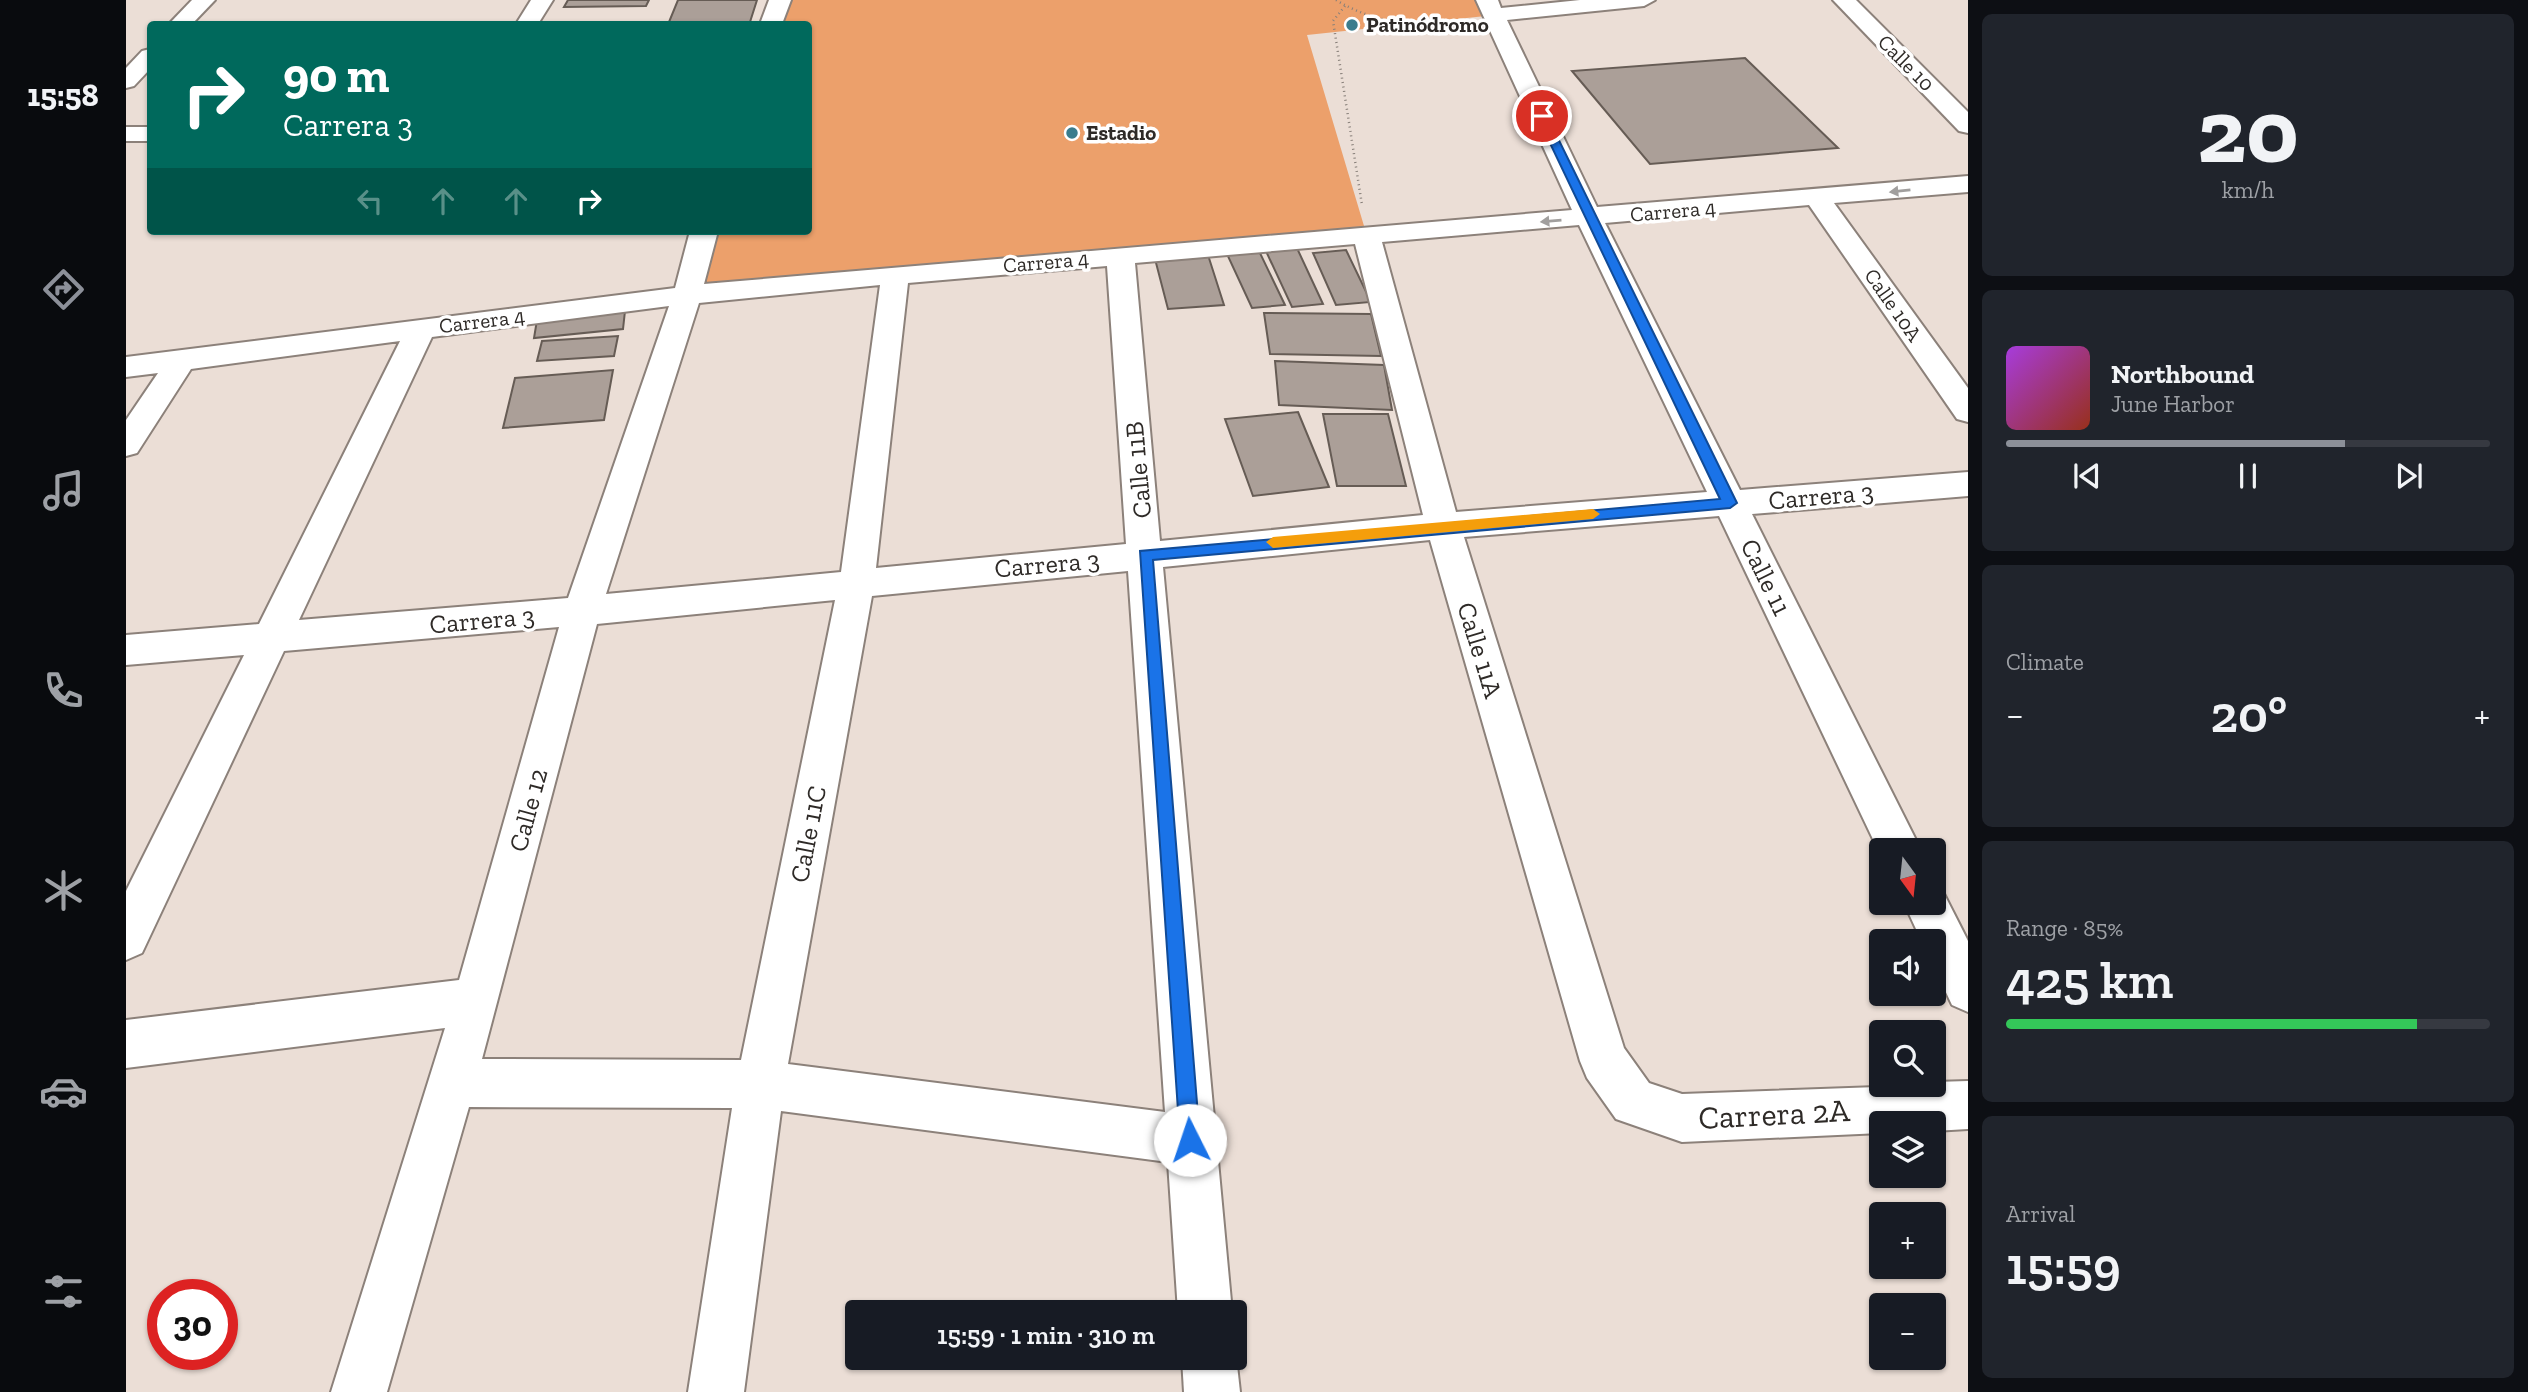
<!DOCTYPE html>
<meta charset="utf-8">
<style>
:root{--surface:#171b24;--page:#20242c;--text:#f1f3f6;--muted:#9ea1a6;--line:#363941;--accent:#8c9099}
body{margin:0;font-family:"Zilla Slab",serif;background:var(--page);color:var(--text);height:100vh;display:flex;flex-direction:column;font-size:26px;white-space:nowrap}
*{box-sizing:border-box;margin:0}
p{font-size:23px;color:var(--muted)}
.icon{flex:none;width:38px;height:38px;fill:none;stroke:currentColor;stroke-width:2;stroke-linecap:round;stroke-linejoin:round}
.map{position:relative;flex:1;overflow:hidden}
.panel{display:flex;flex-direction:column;gap:14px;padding:14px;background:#0d0f14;width:560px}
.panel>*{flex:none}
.guide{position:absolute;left:21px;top:21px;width:665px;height:214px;border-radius:7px;box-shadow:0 2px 5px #0004;background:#00695c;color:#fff;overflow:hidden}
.needle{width:46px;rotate:165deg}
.buttons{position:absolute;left:1743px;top:838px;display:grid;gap:14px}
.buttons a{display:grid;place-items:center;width:77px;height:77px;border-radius:7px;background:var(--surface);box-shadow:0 2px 5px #0004;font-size:35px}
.speed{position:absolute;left:21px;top:1279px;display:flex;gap:14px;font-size:35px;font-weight:700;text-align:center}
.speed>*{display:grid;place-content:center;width:91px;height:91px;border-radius:50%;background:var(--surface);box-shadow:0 2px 5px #0004;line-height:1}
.speed .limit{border:10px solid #d22;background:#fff;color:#111}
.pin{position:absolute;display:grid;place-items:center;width:60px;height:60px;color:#fff;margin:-30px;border:4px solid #fff;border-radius:50%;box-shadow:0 2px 7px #0007}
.me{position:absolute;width:77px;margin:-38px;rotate:356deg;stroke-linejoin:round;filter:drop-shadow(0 0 5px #0008)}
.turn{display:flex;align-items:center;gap:24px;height:147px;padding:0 21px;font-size:32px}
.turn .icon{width:91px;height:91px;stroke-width:2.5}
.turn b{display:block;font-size:49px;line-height:60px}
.lanes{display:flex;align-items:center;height:66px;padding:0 21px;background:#0003;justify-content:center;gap:35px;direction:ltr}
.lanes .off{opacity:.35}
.big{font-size:52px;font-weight:600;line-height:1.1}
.panel .tile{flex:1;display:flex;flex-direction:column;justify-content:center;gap:10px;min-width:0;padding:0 24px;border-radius:10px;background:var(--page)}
.panel .dial{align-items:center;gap:0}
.dial b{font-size:91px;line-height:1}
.song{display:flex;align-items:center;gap:21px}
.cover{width:84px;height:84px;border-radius:10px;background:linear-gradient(135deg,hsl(280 70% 55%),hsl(10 70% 35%))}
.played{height:7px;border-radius:4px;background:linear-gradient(90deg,var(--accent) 70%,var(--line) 70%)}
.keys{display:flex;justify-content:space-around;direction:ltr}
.heat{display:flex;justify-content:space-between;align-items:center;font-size:38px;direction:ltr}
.charge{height:10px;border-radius:5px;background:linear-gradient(90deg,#34c759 85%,var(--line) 0)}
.trip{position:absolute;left:719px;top:1300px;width:402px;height:70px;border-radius:7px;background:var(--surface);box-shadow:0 2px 5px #0004;font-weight:600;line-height:70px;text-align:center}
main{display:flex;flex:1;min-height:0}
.dock{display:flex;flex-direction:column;width:126px;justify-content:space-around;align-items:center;background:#090b0e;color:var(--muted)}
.dock .icon{width:49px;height:49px}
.dock .current{color:var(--accent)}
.dock b{font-size:32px;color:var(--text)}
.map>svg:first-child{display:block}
</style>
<main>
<nav class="dock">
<b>15:58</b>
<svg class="icon current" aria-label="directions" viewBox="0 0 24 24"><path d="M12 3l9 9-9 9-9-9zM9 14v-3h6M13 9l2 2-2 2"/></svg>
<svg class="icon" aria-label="music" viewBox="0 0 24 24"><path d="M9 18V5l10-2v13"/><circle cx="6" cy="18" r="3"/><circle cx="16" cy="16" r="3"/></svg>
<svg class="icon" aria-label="phone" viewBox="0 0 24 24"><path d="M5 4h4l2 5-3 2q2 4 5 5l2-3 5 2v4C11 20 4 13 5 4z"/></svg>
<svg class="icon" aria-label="climate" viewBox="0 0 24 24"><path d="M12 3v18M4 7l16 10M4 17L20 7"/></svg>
<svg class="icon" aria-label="car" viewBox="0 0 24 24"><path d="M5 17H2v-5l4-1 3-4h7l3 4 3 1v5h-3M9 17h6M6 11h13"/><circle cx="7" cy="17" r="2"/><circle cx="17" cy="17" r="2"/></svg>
<svg class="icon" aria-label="filters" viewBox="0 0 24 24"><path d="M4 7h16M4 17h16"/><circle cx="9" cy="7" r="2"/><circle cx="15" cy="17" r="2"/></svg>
</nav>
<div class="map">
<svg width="1842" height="1392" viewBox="0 0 1842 1392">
<rect width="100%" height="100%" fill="#ebded6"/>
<!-- green -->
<polygon fill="#eca06b" points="654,0 1361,0 1369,15 1181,35 1241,236 561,295 578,231 682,231 682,24 645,24"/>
<!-- building -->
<g fill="#ab9f98" stroke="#665c55" stroke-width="2">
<polygon points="442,0 523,0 520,6 438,7"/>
<polygon points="552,0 631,0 624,22 543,22"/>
<polygon points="1619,58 1712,148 1524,164 1446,71"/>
<polygon points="1170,246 1197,304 1166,307 1139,249"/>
<polygon points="1220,250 1245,302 1210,305 1187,253"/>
<polygon points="1133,251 1159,305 1126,308 1101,254"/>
<polygon points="1082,255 1098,305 1042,309 1029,259"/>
<polygon points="499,311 497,329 408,338 411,320"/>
<polygon points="1138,313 1245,314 1255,356 1144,354"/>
<polygon points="492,336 488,356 411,361 416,341"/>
<polygon points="1149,361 1258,365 1266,410 1153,405"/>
<polygon points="487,370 478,420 377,428 389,378"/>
<polygon points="1172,412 1203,487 1127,496 1099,419"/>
<polygon points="1197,414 1262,414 1280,486 1211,486"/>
</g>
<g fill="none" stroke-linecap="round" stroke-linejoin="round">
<defs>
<g id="street">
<polygon points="66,0 89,0 66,24 43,24"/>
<polygon points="405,0 427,0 412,24 390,24"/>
<polygon points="643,0 665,0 656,24 634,24"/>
<path d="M 1350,0 L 1372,0 L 1375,8 L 1454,0 L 1529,0 L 1518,6 L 1381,20 L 1471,207 L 1842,176 L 1842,192 L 1708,203 L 1842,388 L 1842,422 L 1831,419 L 1683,205 L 1479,223 L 1614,490 L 1842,472 L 1842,496 L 1626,514 L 1795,850 L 1755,850 L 1755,856 L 1593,516 L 1338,537 L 1498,1048 L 1523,1083 L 1556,1094 L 1808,1085 L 1808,1082 L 1842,1081 L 1842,1129 L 1808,1131 L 1808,1124 L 1755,1124 L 1755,1133 L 1556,1142 L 1490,1119 L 1461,1078 L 1454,1061 L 1304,540 L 1037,567 L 1106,1312 L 1052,1312 L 1042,1162 L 655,1111 L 618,1392 L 562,1392 L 606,1108 L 343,1107 L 261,1392 L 205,1392 L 319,1028 L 0,1068 L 0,1020 L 333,980 L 433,627 L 158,651 L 16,953 L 0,960 L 0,891 L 118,655 L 0,665 L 0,635 L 133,624 L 274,341 L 65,369 L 11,453 L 0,456 L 0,420 L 32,373 L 0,377 L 0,357 L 549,288 L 564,231 L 592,231 L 578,284 L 1446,210 ZM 1453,225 L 1581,492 L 1330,512 L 1256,242 ZM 1229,244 L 1297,515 L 1034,541 L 1009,263 ZM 981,266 L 1000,544 L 750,568 L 782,283 ZM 754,285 L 715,572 L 480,594 L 573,303 ZM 543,306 L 442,598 L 173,620 L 306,337 ZM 1002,571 L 1039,1112 L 662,1064 L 746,596 ZM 709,600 L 615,1060 L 356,1059 L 471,624 Z"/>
<polygon points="1707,0 1730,0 1842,112 1842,133 1833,131"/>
<polygon points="24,49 24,69 8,86 0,88 0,68 16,51"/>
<rect x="0" y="127" width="24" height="14"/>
<polygon points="1808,885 1815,888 1842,941 1842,1012 1826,1005 1808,967 1808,942 1796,942 1778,903 1808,903"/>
<polygon points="1110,1356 1114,1392 1058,1392 1056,1358"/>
</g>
</defs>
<!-- street casing -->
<use href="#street" stroke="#8c817a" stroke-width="4"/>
<!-- path -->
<g stroke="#877f79" stroke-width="2.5" stroke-dasharray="1 3.5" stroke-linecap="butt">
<path d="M 1210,0 C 1248,23 1289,28 1333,21"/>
<polyline points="1219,6 1207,21 1236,205"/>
</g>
<!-- street -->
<use href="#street" fill="#fff" fill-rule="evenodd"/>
</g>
<!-- one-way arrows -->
<defs><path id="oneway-solid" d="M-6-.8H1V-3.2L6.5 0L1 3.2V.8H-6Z" transform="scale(1.75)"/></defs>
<g fill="#a19f9e">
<use href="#oneway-solid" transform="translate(1774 191) rotate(174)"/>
<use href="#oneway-solid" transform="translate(1425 221) rotate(175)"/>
</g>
<!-- route -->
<polygon fill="#1a73e8" stroke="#114b97" stroke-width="2" points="1416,113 1421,116 1611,503 1604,508 1027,560 1074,1140 1071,1147 1064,1150 1057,1147 1054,1140 1014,551 1594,499 1411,116"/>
<!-- slow -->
<polygon fill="#f59e0b" points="1467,509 1474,514 1467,519 1147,548 1140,542 1147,537"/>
<!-- markers -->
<g fill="#3a7c8d" stroke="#fff" stroke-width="2.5">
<circle cx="1226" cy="25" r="7"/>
<circle cx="946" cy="133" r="7"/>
</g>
<g text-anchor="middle" stroke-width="7" stroke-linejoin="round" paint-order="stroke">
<!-- far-poi labels -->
<g font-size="21" font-weight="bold" fill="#2e2a27" stroke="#fff" text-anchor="start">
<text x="1240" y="32">Patinódromo</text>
<text x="960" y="140">Estadio</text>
</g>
<!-- far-street labels -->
<g font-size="21" fill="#2e2a27" stroke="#fff">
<text transform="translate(1780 63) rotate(45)" y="7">Calle 10</text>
<text transform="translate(1547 211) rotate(-5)" y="7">Carrera 4</text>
<text transform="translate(920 262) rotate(-5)" y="7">Carrera 4</text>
<text transform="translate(1767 305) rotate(55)" y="7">Calle 10A</text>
<text transform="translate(356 321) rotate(-7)" y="7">Carrera 4</text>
</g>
<!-- street labels -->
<g font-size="26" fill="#2e2a27" stroke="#fff">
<text transform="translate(1012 470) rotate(-95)" y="9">Calle 11B</text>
<text transform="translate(1695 496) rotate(-5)" y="9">Carrera 3</text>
<text transform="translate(921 564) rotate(-5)" y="9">Carrera 3</text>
<text transform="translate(1640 577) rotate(64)" y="9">Calle 11</text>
<text transform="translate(356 620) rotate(-5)" y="9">Carrera 3</text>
<text transform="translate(1354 650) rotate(73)" y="9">Calle 11A</text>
<text transform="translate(402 810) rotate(-75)" y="9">Calle 12</text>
<text transform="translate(682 834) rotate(-79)" y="9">Calle 11C</text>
</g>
<!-- near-street labels -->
<g font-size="32" fill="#2e2a27" stroke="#fff">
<text transform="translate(1648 1114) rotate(-3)" y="11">Carrera 2A</text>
</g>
</g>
</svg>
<div class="buttons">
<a><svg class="needle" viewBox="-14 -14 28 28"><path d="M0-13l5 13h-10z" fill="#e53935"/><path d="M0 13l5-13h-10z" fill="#9ea1a6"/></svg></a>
<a><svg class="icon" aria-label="sound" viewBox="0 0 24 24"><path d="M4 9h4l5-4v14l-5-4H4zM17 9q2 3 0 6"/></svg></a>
<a><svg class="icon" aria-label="search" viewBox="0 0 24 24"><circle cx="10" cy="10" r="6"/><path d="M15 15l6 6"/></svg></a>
<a><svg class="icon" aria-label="layers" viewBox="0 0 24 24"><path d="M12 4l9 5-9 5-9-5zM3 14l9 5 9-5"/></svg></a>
<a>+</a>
<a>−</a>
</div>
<div class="speed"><div class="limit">30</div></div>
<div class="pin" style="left:1416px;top:116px;background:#d93025"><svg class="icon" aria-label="arrive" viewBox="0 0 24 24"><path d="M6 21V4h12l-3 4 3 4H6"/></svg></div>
<svg class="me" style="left:1064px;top:1140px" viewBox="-20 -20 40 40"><circle r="19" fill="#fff"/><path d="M0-13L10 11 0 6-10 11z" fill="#1a73e8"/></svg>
<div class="trip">15:59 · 1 min · 310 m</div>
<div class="guide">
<div class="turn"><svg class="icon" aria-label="right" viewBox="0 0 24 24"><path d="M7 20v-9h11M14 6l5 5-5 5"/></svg><div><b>90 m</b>Carrera 3</div></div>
<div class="lanes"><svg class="icon off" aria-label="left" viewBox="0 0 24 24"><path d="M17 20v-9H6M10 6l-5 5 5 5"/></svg><svg class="icon off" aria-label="ahead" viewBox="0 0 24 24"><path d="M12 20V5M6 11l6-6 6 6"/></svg><svg class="icon off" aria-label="ahead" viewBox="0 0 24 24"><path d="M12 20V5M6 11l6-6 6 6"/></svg><svg class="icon" aria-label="right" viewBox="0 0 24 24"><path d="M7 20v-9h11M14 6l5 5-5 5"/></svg></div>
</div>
</div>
<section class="panel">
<div class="tile dial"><b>20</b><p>km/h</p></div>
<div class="tile">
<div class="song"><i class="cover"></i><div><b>Northbound</b><p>June Harbor</p></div></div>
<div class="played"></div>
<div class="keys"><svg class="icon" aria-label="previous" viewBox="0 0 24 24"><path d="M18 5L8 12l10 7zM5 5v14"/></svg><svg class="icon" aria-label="pause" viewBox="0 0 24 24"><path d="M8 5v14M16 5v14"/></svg><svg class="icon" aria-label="next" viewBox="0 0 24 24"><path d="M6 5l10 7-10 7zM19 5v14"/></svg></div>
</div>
<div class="tile"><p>Climate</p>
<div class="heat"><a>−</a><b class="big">20°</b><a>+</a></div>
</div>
<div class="tile"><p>Range · 85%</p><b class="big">425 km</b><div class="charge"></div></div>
<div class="tile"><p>Arrival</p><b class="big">15:59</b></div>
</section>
</main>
